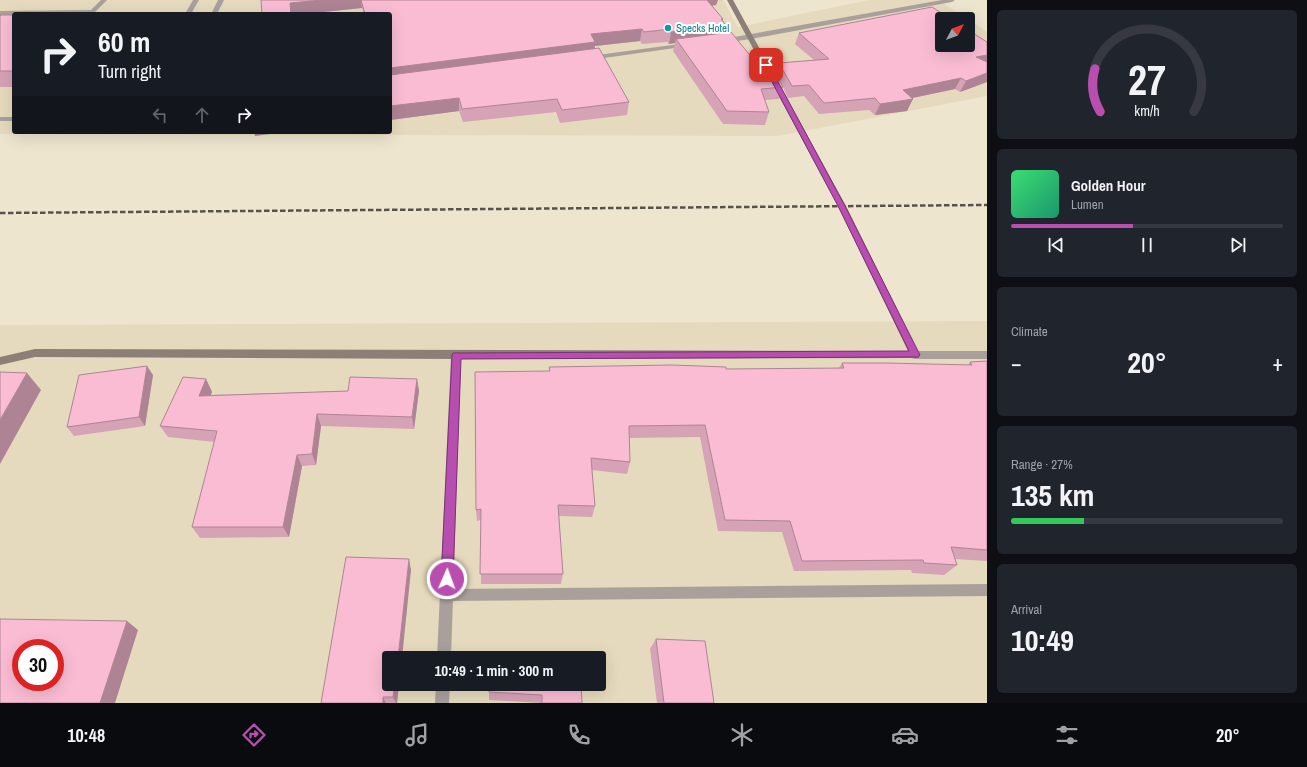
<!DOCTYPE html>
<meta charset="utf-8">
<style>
:root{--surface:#171b24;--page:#20242c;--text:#f1f3f6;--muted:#9ea1a6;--line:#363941;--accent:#b84eaf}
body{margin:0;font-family:"Archivo Narrow",sans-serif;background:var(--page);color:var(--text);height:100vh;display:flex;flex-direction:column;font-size:15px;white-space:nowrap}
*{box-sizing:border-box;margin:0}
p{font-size:13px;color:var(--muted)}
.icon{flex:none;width:22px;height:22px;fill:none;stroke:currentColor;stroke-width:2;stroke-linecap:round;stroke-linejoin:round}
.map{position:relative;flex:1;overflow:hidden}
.details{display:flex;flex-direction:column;gap:10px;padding:10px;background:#0d0f14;width:320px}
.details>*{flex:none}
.guide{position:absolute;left:12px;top:12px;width:380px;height:122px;border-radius:4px;box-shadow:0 4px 16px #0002;background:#171b24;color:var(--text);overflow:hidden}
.needle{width:26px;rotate:49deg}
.tools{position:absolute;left:935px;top:12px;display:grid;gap:8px}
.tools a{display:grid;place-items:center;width:40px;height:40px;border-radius:4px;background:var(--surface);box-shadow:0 4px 16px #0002;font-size:20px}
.speed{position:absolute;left:12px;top:639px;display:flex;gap:8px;font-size:20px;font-weight:700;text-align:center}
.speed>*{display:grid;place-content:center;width:52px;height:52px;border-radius:50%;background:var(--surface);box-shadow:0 4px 16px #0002;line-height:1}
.speed .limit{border:6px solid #d22;background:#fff;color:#111}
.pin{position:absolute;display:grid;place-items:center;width:34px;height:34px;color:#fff;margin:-17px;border-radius:8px;box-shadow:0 2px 6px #0006}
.me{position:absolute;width:44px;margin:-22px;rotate:2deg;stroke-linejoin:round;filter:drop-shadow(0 0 3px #0008)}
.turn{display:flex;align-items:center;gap:14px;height:84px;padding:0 20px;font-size:18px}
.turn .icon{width:52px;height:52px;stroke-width:2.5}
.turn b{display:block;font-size:28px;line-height:34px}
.lanes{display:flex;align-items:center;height:38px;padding:0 20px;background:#0003;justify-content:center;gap:20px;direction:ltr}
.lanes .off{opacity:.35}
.big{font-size:30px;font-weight:700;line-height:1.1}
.details .tile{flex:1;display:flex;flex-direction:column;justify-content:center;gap:6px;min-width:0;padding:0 14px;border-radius:6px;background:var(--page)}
.details .dial{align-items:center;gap:0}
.dial svg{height:104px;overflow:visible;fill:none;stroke:var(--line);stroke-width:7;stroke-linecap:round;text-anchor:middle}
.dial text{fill:var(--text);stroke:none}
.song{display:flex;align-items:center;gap:12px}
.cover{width:48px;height:48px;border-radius:6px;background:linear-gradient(135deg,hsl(140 70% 55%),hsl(160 70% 35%))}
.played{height:4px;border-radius:2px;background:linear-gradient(90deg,var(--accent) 45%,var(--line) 45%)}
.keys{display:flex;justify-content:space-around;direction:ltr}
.heat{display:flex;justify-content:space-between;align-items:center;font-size:22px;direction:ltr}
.charge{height:6px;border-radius:3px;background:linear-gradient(90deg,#34c759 27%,var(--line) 0)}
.trip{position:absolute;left:382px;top:651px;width:224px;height:40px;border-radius:4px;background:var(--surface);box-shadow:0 4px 16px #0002;font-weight:700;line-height:40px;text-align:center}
.tabs{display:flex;height:64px;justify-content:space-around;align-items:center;background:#090b0e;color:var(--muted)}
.tabs .icon{width:28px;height:28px}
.tabs .active{color:var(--accent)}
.tabs b{font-size:18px;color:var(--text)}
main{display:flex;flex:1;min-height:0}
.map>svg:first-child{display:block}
</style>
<main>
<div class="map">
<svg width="987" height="703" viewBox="0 0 987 703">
<rect width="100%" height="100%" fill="#eee5cf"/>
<!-- built -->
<g fill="#e5dabd" fill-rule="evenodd">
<path d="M 0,0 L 723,0 L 738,27 L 869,0 L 938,0 L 967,19 L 942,19 L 942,45 L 968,45 L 968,19 L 987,32 L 987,96 L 778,136 L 0,134 ZM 14,14 L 390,14 L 390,132 L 14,132 Z"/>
<path d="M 987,321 L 987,703 L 0,703 L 0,325 ZM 21,648 L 55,648 L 55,682 L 21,682 ZM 389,658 L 599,658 L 599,684 L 389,684 Z"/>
</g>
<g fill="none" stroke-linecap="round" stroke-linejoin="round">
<!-- lane -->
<g fill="#aaa09b" fill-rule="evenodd">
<polygon points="101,0 107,0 93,14 0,15 0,11 91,10"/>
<rect x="0" y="117" width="14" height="4"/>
<polygon points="987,584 987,596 447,601 442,599 441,595 442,591 447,589"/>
</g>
<!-- street -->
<g fill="#aaa09b" fill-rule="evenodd">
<polygon points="193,0 199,0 191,14 185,14"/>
<polygon points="218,0 224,0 217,14 211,14"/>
<polygon points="942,0 955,0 952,2 751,39 723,43 720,41 723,39"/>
<polygon points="687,43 690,45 689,46 590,60 587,58 590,56"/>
<polygon points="456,351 460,352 461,355 451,658 437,658 451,355 452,352"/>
<polygon points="915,351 987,351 987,359 915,359 911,358 910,355 911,352"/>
<polygon points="436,684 450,684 449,703 435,703"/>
</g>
<!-- secondary -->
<polygon fill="#8d7e78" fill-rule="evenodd" points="727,0 733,0 846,206 920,355 919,358 456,359 35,357 0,365 0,357 35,349 908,351 838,206"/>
<!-- rail -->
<polyline stroke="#575247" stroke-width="2.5" stroke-dasharray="5.5 2.5" stroke-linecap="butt" points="0,213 987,205"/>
</g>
<!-- wall -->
<g fill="#d6a2b5">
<polygon points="261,0 718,0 716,5 712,6 726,25 724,32 757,64 776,74 779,63 814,60 795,44 799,33 987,42 987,82 960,92 955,89 912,98 907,111 875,115 869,110 819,114 804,96 788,98 783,87 779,99 765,100 769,112 765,125 723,124 673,51 675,43 669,44 667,42 642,44 640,41 595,46 594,49 629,102 627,115 560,123 556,112 463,122 459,111 390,120 390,14 364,14 362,8 304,14 262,14"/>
<polygon points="14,15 14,87 0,87 0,16"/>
<polygon points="987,361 987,561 955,559 957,565 944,575 912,573 911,570 794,571 782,532 718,531 700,437 629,438 630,462 627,474 592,470 595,506 592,517 559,516 563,574 561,584 481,584 481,520 477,521 476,510 549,371 549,367 726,369 839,368 842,363 968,365 970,362"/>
<polygon points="153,375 145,426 74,436 67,427"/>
<polygon points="206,379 212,392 211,395 348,391 417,379 419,391 414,429 321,426 316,465 302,466 289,537 200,538 192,527 215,442 168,437 160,426"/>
<polygon points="411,570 389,684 399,684 397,703 321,703"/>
<polygon points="656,639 714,703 657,703 650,649"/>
<polygon points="489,684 582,703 540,703 489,700"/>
</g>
<!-- shaded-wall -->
<g fill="#ae8494">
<polygon points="322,0 361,0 362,8 304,14 291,14 290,3"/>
<polygon points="701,0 718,0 716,5 700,7"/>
<polygon points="721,19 723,19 722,25 726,25 722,37 676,39 675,43 669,44 671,32"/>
<polygon points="642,29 640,41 595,46 594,54 390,81 390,68 591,34"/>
<polygon points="987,55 987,64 976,57"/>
<polygon points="987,73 987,82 960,92 966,81"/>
<polygon points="961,78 955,89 898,101 903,90"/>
<polygon points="459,98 459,111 390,120 390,106"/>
<polygon points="913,99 907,111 875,115 880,104"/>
<polygon points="254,132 286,132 255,136"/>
<polygon points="147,366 153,375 145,426 139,417"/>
<polygon points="27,373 41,390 0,464 0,420"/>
<polygon points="206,379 212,392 205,408 199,396"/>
<polygon points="417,379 419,391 414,429 412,417"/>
<polygon points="317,414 321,426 316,465 312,454"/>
<polygon points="297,455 302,466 289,537 283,527"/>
<polygon points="409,559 411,570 402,658 398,658"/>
<polygon points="127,621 138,630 115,703 100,703"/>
<polygon points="395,684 399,684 397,703 396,703 393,697"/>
<polygon points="383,697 386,703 383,703"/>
</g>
<!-- building -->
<g fill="#f9bcd3" stroke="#ae8494" fill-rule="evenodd">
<polygon points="261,0 322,0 290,3 291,14 262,14"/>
<polygon points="361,0 707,0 723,19 721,19 726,25 671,32 670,29 644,32 642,29 591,34 595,42 390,68 390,14 365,14"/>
<polygon points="932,7 951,19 942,19 942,45 968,45 968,30 987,42 987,55 976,57 987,62 987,73 966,81 961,78 903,90 913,99 880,104 875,98 824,103 809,85 792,86 779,63 829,59 799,33"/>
<polygon points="1,15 14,15 14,71 0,71 0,16"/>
<polygon points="731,32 757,64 770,63 783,87 761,89 769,112 727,111 676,39"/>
<polygon points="599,48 629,102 562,110 557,99 462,109 459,98 390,106 390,75"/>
<polygon points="987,361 987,550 951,547 957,565 924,563 923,560 802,561 790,521 725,520 705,425 629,426 630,462 591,458 595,506 558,505 563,574 480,574 481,509 476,510 475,372 550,371 549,367 672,365 726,367 726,369 844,368 842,363 886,363 972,365 970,362"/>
<polygon points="147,366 139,417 67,427 79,375"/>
<polygon points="0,372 27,373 0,420"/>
<polygon points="183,377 206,379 199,396 348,391 350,377 417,379 412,417 317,414 312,454 297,455 283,527 192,527 217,431 160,426"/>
<polygon points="346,557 409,559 398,658 389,658 389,684 395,684 393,697 383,697 383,703 321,703"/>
<path d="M 0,619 L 127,621 L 100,703 L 0,703 ZM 21,648 L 55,648 L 55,682 L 21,682 Z"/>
<polygon points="656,639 705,641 714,703 664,703"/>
<polygon points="489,684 581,684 582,703 542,703 542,695 489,692"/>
</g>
<!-- route -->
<polygon fill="#b84eaf" stroke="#783372" points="766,63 769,65 845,206 920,355 918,357 461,359 453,579 451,583 447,585 443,583 441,579 452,355 453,353 909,351 838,206 763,65"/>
<!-- markers -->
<circle fill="#0f9aa8" stroke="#fff" stroke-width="1.5" cx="668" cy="28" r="4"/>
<g text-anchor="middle" stroke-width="4" stroke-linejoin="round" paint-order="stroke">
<!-- far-culture labels -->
<g font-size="11" fill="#0d838f" stroke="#fff" text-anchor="start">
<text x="676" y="32">Specks Hotel</text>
</g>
</g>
</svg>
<div class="tools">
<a><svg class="needle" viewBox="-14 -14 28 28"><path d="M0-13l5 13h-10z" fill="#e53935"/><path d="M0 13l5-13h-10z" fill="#9ea1a6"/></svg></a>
</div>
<div class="speed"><div class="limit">30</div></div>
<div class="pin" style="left:766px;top:65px;background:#d93025"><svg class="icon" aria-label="arrive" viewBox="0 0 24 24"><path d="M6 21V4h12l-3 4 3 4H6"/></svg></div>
<svg class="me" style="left:447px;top:579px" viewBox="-20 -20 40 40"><circle r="17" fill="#b84eaf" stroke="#fff" stroke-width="3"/><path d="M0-11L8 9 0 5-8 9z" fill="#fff"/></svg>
<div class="trip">10:49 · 1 min · 300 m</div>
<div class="guide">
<div class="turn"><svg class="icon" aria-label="right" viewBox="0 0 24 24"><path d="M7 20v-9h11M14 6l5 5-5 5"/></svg><div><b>60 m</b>Turn right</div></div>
<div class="lanes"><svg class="icon off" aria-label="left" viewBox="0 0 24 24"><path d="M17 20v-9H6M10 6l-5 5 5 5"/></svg><svg class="icon off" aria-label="ahead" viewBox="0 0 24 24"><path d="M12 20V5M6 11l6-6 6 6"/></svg><svg class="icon" aria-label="right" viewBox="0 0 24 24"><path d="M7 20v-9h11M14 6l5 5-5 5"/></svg></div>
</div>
</div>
<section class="details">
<div class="tile dial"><svg viewBox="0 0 100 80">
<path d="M14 69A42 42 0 1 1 86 69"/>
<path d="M14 69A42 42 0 0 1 10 36" stroke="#b84eaf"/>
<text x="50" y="56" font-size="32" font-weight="700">27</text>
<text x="50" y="72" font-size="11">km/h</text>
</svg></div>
<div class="tile">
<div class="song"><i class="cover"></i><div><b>Golden Hour</b><p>Lumen</p></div></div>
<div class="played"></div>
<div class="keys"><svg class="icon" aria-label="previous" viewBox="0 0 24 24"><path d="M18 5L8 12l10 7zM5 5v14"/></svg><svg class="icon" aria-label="pause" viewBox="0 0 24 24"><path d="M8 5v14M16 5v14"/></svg><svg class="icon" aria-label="next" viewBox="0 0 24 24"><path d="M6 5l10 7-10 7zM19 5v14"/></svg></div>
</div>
<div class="tile"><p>Climate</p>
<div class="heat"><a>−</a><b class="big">20°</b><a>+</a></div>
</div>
<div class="tile"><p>Range · 27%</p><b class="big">135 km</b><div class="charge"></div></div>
<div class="tile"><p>Arrival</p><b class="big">10:49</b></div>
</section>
</main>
<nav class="tabs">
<b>10:48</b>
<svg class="icon active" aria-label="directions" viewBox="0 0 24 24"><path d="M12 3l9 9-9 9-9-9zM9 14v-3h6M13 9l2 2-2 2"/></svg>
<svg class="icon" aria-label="music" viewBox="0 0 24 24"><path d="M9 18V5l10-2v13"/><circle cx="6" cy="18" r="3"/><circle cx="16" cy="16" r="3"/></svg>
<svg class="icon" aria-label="phone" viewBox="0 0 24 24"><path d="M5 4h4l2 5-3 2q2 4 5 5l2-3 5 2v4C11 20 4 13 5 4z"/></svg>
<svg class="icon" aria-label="climate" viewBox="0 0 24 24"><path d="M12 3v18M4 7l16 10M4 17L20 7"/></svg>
<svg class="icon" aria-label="car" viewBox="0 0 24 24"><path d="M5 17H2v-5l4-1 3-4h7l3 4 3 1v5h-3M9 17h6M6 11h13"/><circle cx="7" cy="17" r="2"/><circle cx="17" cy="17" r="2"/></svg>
<svg class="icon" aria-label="filters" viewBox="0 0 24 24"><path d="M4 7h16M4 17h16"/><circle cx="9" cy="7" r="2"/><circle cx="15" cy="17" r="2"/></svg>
<b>20°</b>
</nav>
